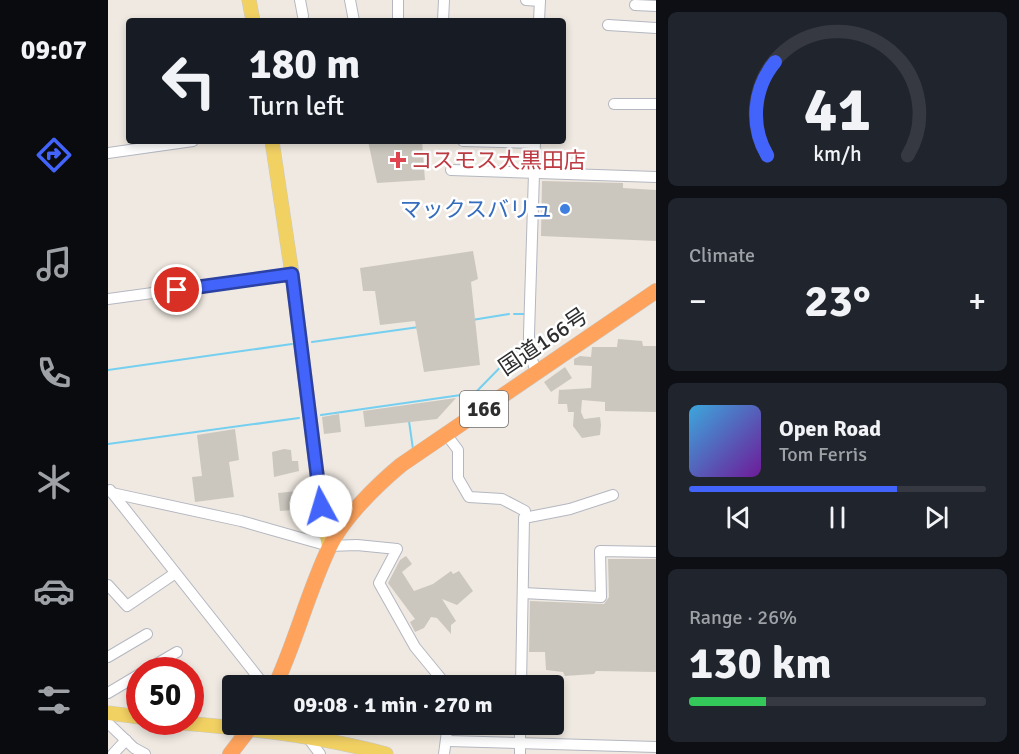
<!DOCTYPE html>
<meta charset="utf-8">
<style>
:root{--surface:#171b24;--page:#20242c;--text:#f1f3f6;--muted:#9ea1a6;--line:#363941;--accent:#4264fb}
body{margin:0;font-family:Signika,"Noto Sans JP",sans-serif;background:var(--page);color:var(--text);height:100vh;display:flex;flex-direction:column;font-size:22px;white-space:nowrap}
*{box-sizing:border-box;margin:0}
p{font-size:20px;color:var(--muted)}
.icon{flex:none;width:33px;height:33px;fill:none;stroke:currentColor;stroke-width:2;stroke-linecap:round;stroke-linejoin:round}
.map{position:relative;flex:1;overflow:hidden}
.drawer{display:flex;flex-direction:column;gap:12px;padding:12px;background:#0d0f14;width:363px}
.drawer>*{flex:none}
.banner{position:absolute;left:18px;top:18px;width:440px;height:126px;border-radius:6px;box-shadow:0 3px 9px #0003;background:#171b24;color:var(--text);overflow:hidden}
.speed{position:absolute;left:18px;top:657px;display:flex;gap:12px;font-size:30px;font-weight:700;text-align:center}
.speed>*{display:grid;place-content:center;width:78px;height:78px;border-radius:50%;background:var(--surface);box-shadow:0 3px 9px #0003;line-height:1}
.speed .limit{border:9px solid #d22;background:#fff;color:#111}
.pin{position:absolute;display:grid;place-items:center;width:51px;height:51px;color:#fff;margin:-26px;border:3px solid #fff;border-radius:50%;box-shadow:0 2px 6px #0007}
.me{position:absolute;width:66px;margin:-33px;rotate:354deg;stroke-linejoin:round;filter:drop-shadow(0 0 4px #0008)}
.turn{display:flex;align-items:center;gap:21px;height:126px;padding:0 24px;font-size:27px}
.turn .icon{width:78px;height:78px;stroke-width:2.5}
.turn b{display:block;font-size:42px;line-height:51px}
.big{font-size:45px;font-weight:700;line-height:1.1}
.drawer .widget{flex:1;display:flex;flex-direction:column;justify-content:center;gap:9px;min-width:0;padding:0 21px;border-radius:9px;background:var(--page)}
.drawer .dial{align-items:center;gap:0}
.dial svg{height:156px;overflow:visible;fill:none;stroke:var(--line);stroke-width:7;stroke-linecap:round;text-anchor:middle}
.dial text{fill:var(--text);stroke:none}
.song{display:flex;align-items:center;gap:18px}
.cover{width:72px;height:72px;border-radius:9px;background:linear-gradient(135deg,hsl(200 70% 55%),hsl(280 70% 35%))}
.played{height:6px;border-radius:3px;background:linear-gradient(90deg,var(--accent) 70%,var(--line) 70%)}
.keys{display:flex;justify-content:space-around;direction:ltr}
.heat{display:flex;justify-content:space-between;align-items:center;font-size:33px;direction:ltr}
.charge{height:9px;border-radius:4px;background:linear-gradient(90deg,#34c759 26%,var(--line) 0)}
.trip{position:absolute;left:114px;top:675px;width:342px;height:60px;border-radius:6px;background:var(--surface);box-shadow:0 3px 9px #0003;font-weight:700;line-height:60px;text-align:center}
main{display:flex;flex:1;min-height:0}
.tab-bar{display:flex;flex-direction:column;width:108px;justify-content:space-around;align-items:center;background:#090b0e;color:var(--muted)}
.tab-bar .icon{width:42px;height:42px}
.tab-bar .selected{color:var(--accent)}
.tab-bar b{font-size:27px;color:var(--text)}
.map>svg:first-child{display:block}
</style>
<main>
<nav class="tab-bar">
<b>09:07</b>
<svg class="icon selected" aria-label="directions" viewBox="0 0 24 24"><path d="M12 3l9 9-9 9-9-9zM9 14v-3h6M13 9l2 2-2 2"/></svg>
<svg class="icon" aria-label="music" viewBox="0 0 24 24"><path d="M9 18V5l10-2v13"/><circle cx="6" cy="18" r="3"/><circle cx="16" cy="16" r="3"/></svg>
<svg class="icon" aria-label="phone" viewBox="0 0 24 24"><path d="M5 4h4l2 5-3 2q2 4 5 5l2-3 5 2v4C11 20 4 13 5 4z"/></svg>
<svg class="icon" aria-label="climate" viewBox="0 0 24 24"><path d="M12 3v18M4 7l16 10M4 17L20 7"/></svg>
<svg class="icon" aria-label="car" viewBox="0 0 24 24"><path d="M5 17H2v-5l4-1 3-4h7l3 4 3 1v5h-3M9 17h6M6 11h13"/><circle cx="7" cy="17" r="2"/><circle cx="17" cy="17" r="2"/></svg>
<svg class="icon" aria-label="filters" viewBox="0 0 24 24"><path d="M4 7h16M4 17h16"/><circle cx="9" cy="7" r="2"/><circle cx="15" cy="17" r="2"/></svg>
</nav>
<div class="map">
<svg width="548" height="754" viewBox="0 0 548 754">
<rect width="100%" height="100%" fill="#efe9e1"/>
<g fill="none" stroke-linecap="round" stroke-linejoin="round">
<!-- stream -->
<g stroke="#75cff0" stroke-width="2">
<polyline points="406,314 418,314"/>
<polyline points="364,320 401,314"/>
<polyline points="204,342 311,327"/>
<polyline points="0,370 184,344"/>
<polyline points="369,391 415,344"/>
<polyline points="213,415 360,394"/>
<polyline points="301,421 305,449"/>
<polyline points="0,444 191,418"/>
</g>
</g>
<!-- building -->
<g fill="#cbc7bf">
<polygon points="260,141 314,141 317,180 269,183"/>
<polygon points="434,181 515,183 515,188 548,190 548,241 433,236"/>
<polygon points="365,251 370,279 363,282 372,365 316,372 307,321 272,325 267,291 255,291 252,268"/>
<polygon points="510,339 534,341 535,346 548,346 548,412 497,411 497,402 474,400 473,412 476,419 492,417 493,425 492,435 474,438 465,426 466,412 460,412 459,404 450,404 451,390 483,388 484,366 466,365 466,359 472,356 483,357 484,347 509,347"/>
<polygon points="457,367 464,378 443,392 436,382"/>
<polygon points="348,398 329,419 257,427 255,411"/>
<polygon points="231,414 233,432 216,434 214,417"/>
<polygon points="127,429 131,460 121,462 126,497 87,502 84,477 94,476 89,435"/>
<polygon points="176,449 183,450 184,461 190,461 191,471 166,477 164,452"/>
<polygon points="199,490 201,507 198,509 172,511 170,493"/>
<polygon points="298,556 304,564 294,572 306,591 325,584 343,571 345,574 351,571 365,591 349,605 334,599 348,621 343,625 343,634 329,618 323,617 316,628 307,632 302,622 307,619 280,583 292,560"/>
<polygon points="500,559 548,559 548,672 488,671 486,674 457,676 455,672 438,670 437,652 421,652 422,601 496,604 501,597"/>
</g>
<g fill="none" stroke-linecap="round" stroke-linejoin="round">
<defs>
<g id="minor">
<polyline points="192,0 195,16"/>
<polyline points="242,0 246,21"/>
<polyline points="418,0 432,1"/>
<polyline points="527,5 548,6"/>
<polyline points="290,21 290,0"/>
<polyline points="335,21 336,0"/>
<polyline points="431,21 432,0"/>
<polyline points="500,25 548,28"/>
<polyline points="506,104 548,104"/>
<polyline points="355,141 427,143"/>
<polyline points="427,141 421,334 421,349 428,373"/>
<polyline points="0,153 85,141"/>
<polyline points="343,170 548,177"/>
<polyline points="0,299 184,274"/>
<polyline points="338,434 350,450 350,478 361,497 394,499 417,511"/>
<polyline points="2,490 157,686"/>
<polyline points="4,493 133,521 221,546 249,545 289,549 271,583 307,647 339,686"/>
<polyline points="0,585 19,606 66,574"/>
<polyline points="415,593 493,597 492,551 548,552"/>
<polyline points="0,657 39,634"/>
<polyline points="38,670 69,652"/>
<polyline points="413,686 416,518 462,509 505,495"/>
<polyline points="0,693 32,674"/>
<polyline points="0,723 26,748 37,754"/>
<polyline points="201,739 212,754"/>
<polyline points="340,741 548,747"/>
<polyline points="5,754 18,740"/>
<polyline points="336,754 340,724"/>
<polyline points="412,754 412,724"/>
</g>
<g id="major">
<polyline points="141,0 145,21"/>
<polyline points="164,141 184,274 213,506 221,546"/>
<polyline points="0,713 32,717"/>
<path d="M 63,722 C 135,728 209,735 278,754"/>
</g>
<g id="highway">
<path d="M 167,686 C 188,641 200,592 221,548 C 234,519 269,485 293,465 L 548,291"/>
<polyline points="122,754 145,724"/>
</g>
</defs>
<!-- minor casing -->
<use href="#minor" stroke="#b4b7c1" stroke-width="12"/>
<!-- major casing -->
<use href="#major" stroke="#c9c9c9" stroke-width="15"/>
<!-- highway casing -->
<use href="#highway" stroke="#c9c9c9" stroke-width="16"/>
<!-- minor -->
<use href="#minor" stroke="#fff" stroke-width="10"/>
<!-- major -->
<use href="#major" stroke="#f2d163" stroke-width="14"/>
<!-- highway -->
<use href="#highway" stroke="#ffa35c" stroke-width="15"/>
</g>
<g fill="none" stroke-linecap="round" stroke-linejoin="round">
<defs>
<polyline id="route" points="69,290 184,274 213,506"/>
</defs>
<!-- route casing -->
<use href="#route" stroke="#2b41a3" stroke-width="15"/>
<!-- route -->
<use href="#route" stroke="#4264fb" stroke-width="10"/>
</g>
<!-- markers -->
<path fill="#e0444e" stroke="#fff" stroke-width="2" d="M287 151h6v6h6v6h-6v6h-6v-6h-6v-6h6z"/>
<circle fill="#3f7fe0" stroke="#fff" stroke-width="2" cx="457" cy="209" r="6"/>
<g text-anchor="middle" stroke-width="5" stroke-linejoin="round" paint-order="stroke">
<!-- shield labels -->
<rect fill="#fff" stroke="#6d6d6d" stroke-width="1.5" x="352" y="391" width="48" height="36" rx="4.5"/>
<g font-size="21" font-weight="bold" fill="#2e2e2e">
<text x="376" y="416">166</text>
</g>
<!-- health labels -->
<g font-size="22" fill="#be3a42" stroke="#fff" text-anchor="start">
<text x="302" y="168">コスモス大黒田店</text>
</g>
<!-- shop labels -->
<g font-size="22" fill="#366cbe" stroke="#fff" text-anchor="end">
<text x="445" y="217">マックスバリュ</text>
</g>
<!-- street labels -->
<g font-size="22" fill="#2e2e2e" stroke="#fff">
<text transform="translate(435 341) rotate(-34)" y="8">国道166号</text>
</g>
</g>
</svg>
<div class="speed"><div class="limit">50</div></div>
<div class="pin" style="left:69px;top:290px;background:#d93025"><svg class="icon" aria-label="arrive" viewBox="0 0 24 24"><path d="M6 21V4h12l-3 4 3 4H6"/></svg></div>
<svg class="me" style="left:213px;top:506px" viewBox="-20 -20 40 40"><circle r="19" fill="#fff"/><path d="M0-13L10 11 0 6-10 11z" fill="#4264fb"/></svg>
<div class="trip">09:08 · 1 min · 270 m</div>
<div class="banner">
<div class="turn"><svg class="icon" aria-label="left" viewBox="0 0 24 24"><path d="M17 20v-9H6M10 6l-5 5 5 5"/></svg><div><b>180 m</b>Turn left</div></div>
</div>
</div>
<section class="drawer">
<div class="widget dial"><svg viewBox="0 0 100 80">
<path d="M14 69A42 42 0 1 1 86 69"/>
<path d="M14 69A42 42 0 0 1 18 21" stroke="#4264fb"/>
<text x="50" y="56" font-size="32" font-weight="700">41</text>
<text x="50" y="72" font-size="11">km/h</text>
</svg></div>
<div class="widget"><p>Climate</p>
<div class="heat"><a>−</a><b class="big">23°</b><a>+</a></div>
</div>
<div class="widget">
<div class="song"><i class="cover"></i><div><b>Open Road</b><p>Tom Ferris</p></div></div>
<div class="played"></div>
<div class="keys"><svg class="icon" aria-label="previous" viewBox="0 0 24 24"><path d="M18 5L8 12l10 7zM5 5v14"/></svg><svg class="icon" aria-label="pause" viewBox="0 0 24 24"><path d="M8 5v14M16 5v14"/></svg><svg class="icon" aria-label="next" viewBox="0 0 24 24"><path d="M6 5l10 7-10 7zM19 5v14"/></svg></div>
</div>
<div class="widget"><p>Range · 26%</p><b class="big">130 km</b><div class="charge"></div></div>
</section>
</main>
